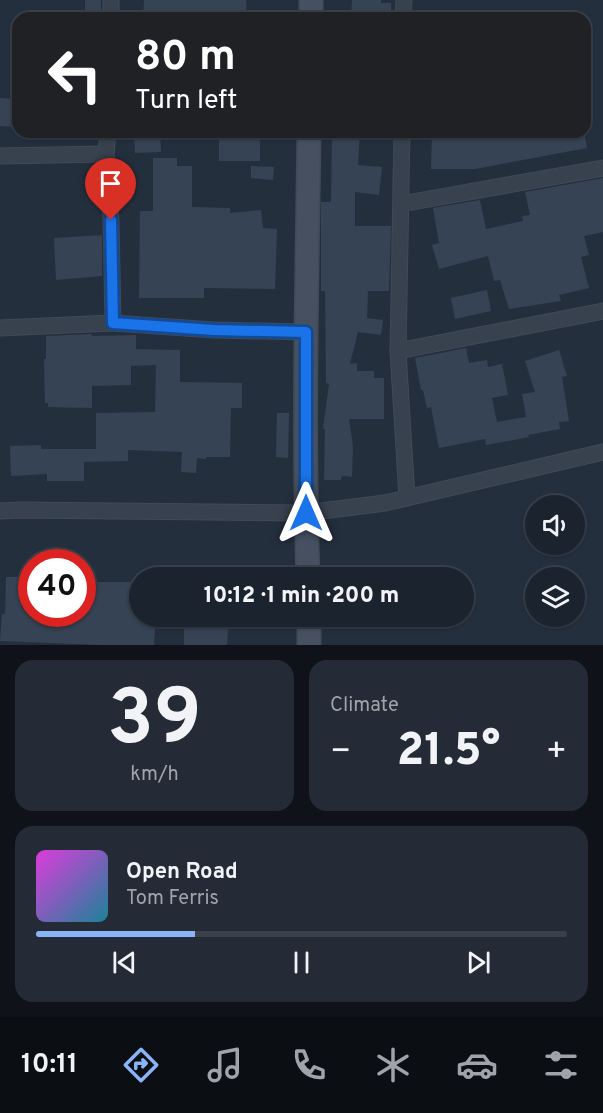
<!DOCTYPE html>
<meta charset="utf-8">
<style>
:root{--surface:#1b232e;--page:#242b36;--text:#f1f3f6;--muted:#a0a4aa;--line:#39404a;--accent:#8ab4f8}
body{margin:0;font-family:Overpass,sans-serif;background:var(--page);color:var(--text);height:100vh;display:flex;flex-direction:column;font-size:22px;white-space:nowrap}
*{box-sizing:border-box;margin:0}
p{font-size:20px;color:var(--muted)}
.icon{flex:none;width:33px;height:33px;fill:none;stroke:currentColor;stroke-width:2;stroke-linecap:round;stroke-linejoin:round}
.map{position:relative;height:645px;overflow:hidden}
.panel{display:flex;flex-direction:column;gap:15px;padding:15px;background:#0f1319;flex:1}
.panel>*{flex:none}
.banner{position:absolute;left:12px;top:12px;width:579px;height:126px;border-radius:18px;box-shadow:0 2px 4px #0004,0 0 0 2px var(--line);background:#202124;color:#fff;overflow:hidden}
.fabs{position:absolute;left:525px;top:495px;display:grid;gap:12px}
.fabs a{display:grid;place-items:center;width:60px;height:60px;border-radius:50%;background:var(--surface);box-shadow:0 2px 4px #0004,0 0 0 2px var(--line);font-size:30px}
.speed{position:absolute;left:18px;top:549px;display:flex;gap:12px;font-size:30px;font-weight:700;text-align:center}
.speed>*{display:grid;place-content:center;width:78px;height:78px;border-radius:50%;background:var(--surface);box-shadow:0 2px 4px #0004,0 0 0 2px var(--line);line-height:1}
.speed .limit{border:9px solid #d22;background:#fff;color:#111}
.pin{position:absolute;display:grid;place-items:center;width:51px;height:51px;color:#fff;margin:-62px -26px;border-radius:50% 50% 50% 0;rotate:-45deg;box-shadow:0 0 6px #0007}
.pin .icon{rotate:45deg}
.me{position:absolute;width:66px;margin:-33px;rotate:0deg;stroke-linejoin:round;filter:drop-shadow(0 0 4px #0008)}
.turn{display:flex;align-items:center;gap:21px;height:126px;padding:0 24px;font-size:27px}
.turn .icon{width:78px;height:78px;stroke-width:2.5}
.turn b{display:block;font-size:42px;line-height:51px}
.big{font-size:45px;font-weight:800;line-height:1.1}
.panel .widget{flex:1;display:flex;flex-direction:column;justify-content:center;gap:9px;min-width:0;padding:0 21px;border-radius:18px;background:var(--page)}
.panel .dial{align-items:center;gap:0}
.dial b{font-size:78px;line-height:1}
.song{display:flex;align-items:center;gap:18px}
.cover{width:72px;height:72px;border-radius:9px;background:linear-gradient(135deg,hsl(300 70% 55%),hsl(190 70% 35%))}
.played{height:6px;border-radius:3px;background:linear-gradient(90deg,var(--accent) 30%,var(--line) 30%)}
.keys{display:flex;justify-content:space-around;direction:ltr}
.heat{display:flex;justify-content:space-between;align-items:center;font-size:33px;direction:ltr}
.panel .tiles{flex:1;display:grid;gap:15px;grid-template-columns:1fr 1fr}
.widget:last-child{grid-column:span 2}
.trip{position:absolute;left:129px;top:567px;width:345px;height:60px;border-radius:30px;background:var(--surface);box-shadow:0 2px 4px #0004,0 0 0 2px var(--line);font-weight:800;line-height:60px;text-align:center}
.menu{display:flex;height:96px;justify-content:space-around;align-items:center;background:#0b0e12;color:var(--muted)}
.menu .icon{width:42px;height:42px}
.menu .active{color:var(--accent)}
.menu b{font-size:27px;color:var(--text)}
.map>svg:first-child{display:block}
</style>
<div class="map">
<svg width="603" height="645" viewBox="0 0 603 645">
<rect width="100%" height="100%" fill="#242f3e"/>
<!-- building -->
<g fill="#364354">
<rect x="85" y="0" width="16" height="18"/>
<polygon points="144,0 246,0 247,18 143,18"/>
<polygon points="352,0 381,0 381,3 391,3 391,18 351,18"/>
<polygon points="0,98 18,99 18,127 0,126"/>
<polygon points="134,132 160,132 161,152 135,153"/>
<polygon points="332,132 360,132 358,165 382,167 379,195 355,192 355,226 391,226 389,291 368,291 367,318 383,320 381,335 358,332 350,364 357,363 357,371 374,371 374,378 384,378 384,419 349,419 353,446 352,477 342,476 341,480 324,480 325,429 323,429 329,384 326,383 325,291 321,291 321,202 331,202"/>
<polygon points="432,132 461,132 461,140 504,132 584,132 587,148 475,169 431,169"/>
<rect x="219" y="134" width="41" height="27"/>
<polygon points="153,158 177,158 177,166 192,166 192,207 230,208 230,213 261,210 263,228 277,229 275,289 204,288 204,298 139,298 140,211 153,211"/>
<polygon points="251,166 274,167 273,180 251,178"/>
<polygon points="603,178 603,232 584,236 589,255 581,257 589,288 559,295 561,301 509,309 500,280 494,281 488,256 439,269 432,245 439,243 433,208 480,200 486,229 523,221 522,216 530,215 525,192"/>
<polygon points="102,235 102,276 56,280 54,238"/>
<polygon points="487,290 491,311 455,319 451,298"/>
<polygon points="91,334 92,336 136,335 136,349 180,350 180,382 242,383 242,408 231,408 230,457 206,457 206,459 197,458 196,473 181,472 182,452 128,450 128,461 84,462 84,481 47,481 47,474 11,476 10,446 41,445 41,449 96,449 96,413 155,412 156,365 131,366 131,385 92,386 92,408 48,407 48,403 45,403 44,359 46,359 46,336"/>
<polygon points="466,348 469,363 487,360 488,367 502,364 508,395 492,398 497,422 526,417 522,394 535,392 525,361 559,350 567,376 562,377 569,421 559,422 560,429 528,435 529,437 486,445 485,439 439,448 431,407 427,408 423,390 421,390 415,358"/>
<polygon points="277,413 289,413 288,458 276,457"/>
<polygon points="6,577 32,577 32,615 82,616 83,604 94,604 94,582 139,582 138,615 140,616 156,616 154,645 100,645 0,641 2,614 5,614"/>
<polygon points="184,616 229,616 227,645 184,645"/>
</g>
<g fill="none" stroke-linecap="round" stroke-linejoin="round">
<defs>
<g id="street">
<polyline points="111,18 111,0"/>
<polyline points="403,18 404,0"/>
<polyline points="108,132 106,154 111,220 113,323"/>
<polyline points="402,132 398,351 407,498"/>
<polyline points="0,156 106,154"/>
<polyline points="401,204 603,168"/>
<polyline points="0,328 113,323 214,330 306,332"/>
<polyline points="398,351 603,311"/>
<polyline points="0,511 22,510 306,513 385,503 603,452"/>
</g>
<g id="secondary">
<polyline points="311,18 311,0"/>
<path d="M 308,578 C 303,429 307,280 309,132"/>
<polyline points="309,645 309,616"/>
</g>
</defs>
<!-- street casing -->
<use href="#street" stroke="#414a57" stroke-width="17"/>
<!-- secondary casing -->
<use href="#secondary" stroke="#414a57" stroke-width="25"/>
<!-- street -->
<use href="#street" stroke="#38414e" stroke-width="15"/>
<!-- secondary -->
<use href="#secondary" stroke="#465061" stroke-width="22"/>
</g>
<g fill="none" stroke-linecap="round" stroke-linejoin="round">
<defs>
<polyline id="route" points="111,220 113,323 214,330 306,332 306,513"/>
</defs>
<!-- route casing -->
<use href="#route" stroke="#114b97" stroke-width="15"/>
<!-- route -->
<use href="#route" stroke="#1a73e8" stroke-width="10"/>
</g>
</svg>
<div class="fabs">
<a><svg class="icon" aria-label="sound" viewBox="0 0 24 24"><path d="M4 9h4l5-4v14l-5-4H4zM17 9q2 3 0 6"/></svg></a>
<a><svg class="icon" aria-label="layers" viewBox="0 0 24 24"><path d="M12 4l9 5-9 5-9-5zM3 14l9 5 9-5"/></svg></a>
</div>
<div class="speed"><div class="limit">40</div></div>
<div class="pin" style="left:111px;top:220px;background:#d93025"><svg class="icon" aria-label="arrive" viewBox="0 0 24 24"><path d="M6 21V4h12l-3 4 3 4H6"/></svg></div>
<svg class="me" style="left:306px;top:513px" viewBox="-20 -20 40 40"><path d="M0-17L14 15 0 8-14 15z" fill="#1a73e8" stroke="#fff" stroke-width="4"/></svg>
<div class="trip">10:12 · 1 min · 200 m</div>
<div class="banner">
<div class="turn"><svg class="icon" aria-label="left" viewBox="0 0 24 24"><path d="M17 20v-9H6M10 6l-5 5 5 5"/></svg><div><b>80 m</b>Turn left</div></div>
</div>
</div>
<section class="panel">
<div class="tiles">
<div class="widget dial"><b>39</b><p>km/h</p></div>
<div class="widget"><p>Climate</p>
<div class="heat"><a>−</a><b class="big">21.5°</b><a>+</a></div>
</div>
<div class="widget">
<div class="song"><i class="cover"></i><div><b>Open Road</b><p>Tom Ferris</p></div></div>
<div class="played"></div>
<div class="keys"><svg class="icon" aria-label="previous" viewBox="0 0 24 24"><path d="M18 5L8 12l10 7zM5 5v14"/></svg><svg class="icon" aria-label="pause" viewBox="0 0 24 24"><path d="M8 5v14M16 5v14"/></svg><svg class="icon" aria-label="next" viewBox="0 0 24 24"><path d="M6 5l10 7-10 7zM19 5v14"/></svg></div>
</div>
</div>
</section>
<nav class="menu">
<b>10:11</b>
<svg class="icon active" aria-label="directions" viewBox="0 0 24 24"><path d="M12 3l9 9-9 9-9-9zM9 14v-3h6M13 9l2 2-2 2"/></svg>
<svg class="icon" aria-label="music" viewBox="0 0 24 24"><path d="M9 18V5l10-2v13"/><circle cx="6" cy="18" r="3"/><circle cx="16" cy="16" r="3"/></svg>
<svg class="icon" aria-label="phone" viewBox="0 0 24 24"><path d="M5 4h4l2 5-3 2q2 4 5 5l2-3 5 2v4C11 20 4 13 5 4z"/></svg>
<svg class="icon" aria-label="climate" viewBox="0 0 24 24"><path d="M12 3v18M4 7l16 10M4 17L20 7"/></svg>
<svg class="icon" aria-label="car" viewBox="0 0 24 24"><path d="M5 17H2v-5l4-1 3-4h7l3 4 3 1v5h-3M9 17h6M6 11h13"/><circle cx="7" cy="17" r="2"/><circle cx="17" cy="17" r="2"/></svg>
<svg class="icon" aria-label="filters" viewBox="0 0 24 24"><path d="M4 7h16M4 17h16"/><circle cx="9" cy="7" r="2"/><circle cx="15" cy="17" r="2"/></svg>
</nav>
